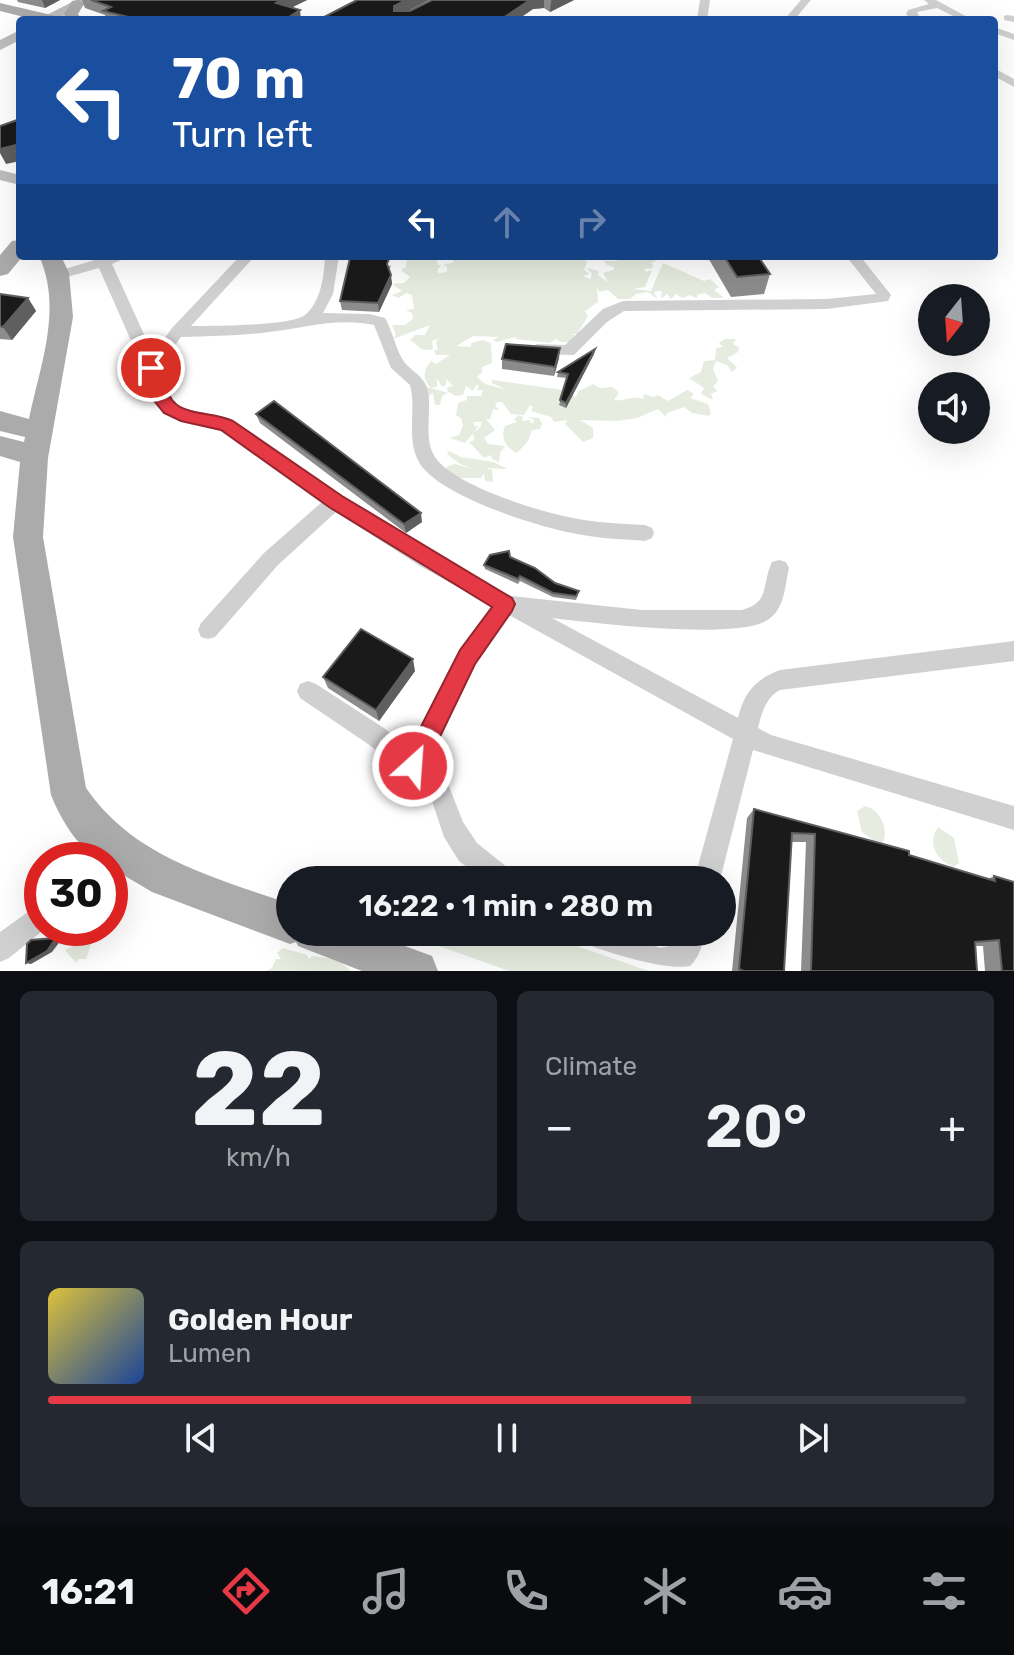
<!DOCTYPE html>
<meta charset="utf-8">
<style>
:root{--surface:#171b24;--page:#242831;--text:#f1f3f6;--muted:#9ea1a6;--line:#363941;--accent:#e63946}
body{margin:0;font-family:Rubik,sans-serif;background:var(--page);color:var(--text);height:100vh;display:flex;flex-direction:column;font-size:30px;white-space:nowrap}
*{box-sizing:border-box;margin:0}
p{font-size:26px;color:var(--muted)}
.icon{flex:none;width:44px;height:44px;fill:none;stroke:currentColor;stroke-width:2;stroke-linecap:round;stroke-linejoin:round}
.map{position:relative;height:971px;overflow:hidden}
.panel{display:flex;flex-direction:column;gap:20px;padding:20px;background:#0d0f14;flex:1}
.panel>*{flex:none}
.guide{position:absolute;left:16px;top:16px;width:982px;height:244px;border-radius:8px;box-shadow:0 8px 32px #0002;background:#1a4fa0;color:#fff;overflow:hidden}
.needle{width:52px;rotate:197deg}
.buttons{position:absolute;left:918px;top:284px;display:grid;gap:16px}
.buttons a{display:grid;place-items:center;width:72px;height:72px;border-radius:50%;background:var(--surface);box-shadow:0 8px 32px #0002;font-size:40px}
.speed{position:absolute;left:24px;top:842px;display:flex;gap:16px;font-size:40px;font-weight:700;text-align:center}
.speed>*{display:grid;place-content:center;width:104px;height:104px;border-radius:50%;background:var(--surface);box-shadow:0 8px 32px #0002;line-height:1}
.speed .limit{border:12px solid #d22;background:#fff;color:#111}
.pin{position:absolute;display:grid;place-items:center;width:68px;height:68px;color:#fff;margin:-34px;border:4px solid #fff;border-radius:50%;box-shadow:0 2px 8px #0007}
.me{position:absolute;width:88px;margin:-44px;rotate:26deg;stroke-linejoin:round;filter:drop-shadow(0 0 6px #0008)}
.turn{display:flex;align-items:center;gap:28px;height:168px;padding:0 24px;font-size:36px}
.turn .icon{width:104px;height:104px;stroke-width:2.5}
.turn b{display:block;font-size:56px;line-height:68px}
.lanes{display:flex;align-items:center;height:76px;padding:0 24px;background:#0003;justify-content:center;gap:40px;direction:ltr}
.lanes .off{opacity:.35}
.big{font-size:60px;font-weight:600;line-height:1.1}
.panel .widget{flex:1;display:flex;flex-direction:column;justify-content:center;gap:12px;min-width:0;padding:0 28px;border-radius:12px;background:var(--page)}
.panel .dial{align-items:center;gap:0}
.dial b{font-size:104px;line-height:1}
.song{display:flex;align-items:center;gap:24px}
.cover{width:96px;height:96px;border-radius:12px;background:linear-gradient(135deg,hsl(50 70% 55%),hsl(220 70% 35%))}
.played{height:8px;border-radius:4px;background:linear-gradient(90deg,var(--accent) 70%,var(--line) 70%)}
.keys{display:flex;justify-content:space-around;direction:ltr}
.heat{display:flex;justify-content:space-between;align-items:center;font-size:44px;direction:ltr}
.panel .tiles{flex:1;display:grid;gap:20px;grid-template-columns:1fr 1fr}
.widget:last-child{grid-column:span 2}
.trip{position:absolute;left:276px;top:866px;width:460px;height:80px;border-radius:40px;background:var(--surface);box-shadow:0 8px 32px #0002;font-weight:600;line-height:80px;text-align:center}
.tabs{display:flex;height:128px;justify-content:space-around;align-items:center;background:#090b0e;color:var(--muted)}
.tabs .icon{width:56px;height:56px}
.tabs .current{color:var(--accent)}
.tabs b{font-size:36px;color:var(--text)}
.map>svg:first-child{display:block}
</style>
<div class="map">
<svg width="1014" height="971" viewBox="0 0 1014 971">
<rect width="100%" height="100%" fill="#fff"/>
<!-- green -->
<g fill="#e6ecdf">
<path d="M 407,256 L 435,256 L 438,265 L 441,265 L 437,272 L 439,273 L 447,272 L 447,267 L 443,264 L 452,263 L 456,256 L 579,256 L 587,262 L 584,270 L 590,274 L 583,276 L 590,279 L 592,274 L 587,268 L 599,271 L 598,275 L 608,283 L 603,273 L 614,270 L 614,267 L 607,265 L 604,261 L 617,261 L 618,256 L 651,256 L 656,261 L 652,262 L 653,268 L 644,269 L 646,272 L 652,270 L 645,287 L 632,289 L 651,291 L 663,263 L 704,281 L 710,279 L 719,287 L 714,290 L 724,298 L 712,298 L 705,293 L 697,295 L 697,298 L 689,295 L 683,298 L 676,294 L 671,299 L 667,294 L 661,299 L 662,291 L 657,291 L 654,293 L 658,299 L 648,292 L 636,294 L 630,299 L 618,299 L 608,290 L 599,292 L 597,286 L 598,302 L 585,311 L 588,316 L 577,334 L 571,334 L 575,335 L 570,342 L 560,342 L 557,339 L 549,343 L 516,339 L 516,337 L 496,342 L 493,340 L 499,337 L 473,336 L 456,346 L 471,347 L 471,343 L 483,340 L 491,343 L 492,363 L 482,367 L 482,372 L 477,377 L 485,384 L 507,390 L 492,383 L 492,380 L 563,390 L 564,393 L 576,397 L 579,391 L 593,384 L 600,388 L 613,387 L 619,393 L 614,400 C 626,402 630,395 643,399 L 644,394 L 653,397 L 658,395 L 668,401 L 687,390 L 694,394 L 690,398 L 708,404 L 711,413 L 709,416 L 692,413 L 684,407 L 667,413 L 666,417 L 658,409 L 637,418 L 617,421 L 580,420 L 593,428 L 593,438 L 583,442 L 565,424 L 567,420 L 554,422 L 551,417 L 531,411 L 533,407 L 530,405 L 524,415 L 511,414 L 502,402 L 497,402 L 495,406 L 500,410 L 493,409 L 490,419 L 486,419 L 495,430 L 484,438 L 488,444 L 505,446 L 500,453 L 499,462 L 492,459 L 491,455 L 484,458 L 469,442 L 474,440 L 473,433 L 480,428 L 482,422 L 473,422 L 475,427 L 479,426 L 465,443 L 450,438 L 459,435 L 463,425 L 461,418 L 456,415 L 458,403 L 467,400 L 467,396 L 481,396 L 483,390 L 476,390 L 479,387 L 477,384 L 473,391 L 466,386 L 463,395 L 456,396 L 449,392 L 442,396 L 440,405 L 435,405 L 433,393 L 428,397 L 427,387 L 448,393 L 447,387 L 453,386 L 446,379 L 446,385 L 442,387 L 437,378 L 437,387 L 431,388 C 421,378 424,370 431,361 L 436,364 L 450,355 L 436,355 L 434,350 L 438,350 L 436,342 L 439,338 L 432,341 L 433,349 C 420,353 419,345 410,340 L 415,335 L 425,335 L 430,325 L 393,339 L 396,335 L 392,325 L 405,325 L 413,319 L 412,313 L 406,310 L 414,309 L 412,295 L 407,293 L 398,298 L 392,295 L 402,291 L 392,284 L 404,283 L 410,277 L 401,270 L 406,267 Z"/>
<polygon points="725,339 736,339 733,344 739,347 738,352 727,358 737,367 732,372 727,365 716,361 713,369 718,381 713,386 717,391 711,394 713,400 701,394 704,388 689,378 701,372 704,361 715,360 716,348 723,347 719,343"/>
<path d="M 518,415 L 523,417 L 522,421 L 529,420 L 533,424 L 534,420 L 527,417 L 539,418 L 542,424 L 540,429 L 532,430 L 528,441 L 517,453 C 506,448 500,438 505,426 L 517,422 L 514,420 Z"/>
<polygon points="449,451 473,463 462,457 493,462 508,469 486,468 492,470 493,482 485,481 484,473 481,478 459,478 447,472 447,466 455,464 475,470 460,464 447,454"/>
<path d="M 865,806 C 882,810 890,833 881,846 L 862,832 L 857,811 Z"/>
<path d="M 938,827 L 954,838 L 959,863 L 954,867 C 936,860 927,844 938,827 Z"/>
<polygon points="78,928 106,928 93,939 86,959 78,959 76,963 65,950 72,947 73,930 78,932"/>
<polygon points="428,932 536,932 649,971 509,971 425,941"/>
<path d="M 283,948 L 307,955 L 309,959 L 312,956 C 325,957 343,960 350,971 L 266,971 L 272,968 L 276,959 L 281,959 L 277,953 Z"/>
</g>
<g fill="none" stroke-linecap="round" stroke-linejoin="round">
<!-- street -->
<g fill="#d0d0d0" fill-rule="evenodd">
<polygon points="700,0 710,0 707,20 697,20"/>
<polygon points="801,0 811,0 794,20 784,20"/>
<polygon points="924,0 936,0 973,20 961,20 937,8 917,12 921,20 911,20 906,14 908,10 929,4"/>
<polygon points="1007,15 1014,16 1014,22 1004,20 1004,16"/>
<polygon points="994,27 1014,34 1014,40 994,33"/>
<polygon points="994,68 1014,79 1014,87 994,76"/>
<path d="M 108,256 L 130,256 L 112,264 L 153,354 L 172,328 L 240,256 L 255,256 L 191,326 C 212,326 291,326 305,315 C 321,302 324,276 325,256 L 339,256 L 333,294 L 323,313 L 369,314 L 385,318 C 393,332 396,351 405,363 C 414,373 425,377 428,391 C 432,411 423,439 435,457 C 455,487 549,515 584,520 C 604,523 625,524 645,525 L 652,528 L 654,533 L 652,538 L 645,541 C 625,539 603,539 583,535 C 543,529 443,498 420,464 C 405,440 417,410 410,385 L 391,368 L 374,325 C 338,317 304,328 269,332 C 240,336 211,336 181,337 L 159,368 C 161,376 163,387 167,394 C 180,415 213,411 233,421 L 341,497 L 434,554 L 511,596 L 642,610 L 742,610 C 771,602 761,585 772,562 L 779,560 L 786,562 L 789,568 C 785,585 785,608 769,619 C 740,641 593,623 552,618 L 738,718 C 744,692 756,679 780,670 L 1014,641 L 1014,661 L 780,690 C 766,697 761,714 758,728 L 771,735 L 1014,806 L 1014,830 L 753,750 L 720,880 L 694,880 L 733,739 L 509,615 L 474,664 L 427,762 L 445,776 L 463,822 L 477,843 L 512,871 L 516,880 L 483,880 L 459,861 L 444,837 L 429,792 L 368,744 L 300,698 L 297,691 L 300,684 L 308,681 L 316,684 L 384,728 L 410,749 L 460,650 L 492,606 L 420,566 L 336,512 L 278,565 L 215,637 L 208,639 L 201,637 L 198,630 L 201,623 L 264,553 L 322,502 L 221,429 L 211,425 L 175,419 L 154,402 L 143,368 L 99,268 L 60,279 L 53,275 L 55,272 Z"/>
<polygon points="846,256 860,256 891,295 888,301 827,309 624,311 607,322 574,355 537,354 529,349 537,344 565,345 603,309 623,301 827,299 876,294"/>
<polygon points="42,902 42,928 46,928 9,958 0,962 0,932"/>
<path d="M 575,932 L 620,932 L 660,948 L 674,945 L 680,932 L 706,932 C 703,943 699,958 690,966 C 665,971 605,952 579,941 Z"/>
</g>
<!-- secondary -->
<g fill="#bdbdbd" fill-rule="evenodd">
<polygon points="76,0 94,0 55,20 37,20"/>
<polygon points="20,30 20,40 0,50 0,40"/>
<polygon points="0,170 20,175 20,185 0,180"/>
</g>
<!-- primary -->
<g fill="#ababab" fill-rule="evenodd">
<polygon points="72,1 79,0 84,4 78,14 82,20 66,20 64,14"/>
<polygon points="0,3 60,17 63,20 36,20 0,11"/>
<polygon points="20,240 20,256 23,256 8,274 0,276 0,255 12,241"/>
<path d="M 39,256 L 61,256 L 69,273 L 73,317 L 48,458 L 43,537 L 86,788 C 134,858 214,877 290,904 L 290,932 L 367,932 L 432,956 L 438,971 L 362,971 L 298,946 L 296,942 L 290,944 L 152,892 L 110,867 L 110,860 C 83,860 60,818 51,795 L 13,537 L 20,462 L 0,456 L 0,436 L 24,442 L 25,437 L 0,431 L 0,411 L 29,419 C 40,366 63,308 39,256 Z"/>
</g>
</g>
<!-- wall -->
<g fill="#8c8c8c">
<polygon points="17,0 60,0 45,8 18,2"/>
<polygon points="82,0 307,0 291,8 301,20 107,20 105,15 85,8"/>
<polygon points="357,0 429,0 407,11 410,11 432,0 574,0 550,12 544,8 533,9 517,20 323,20 322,18"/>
<polygon points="707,256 758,256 770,274 764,294 731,297"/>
<polygon points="391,265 389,270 392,284 379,312 342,310 340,301"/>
<polygon points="0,294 28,298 36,311 12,340 0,339"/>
<polygon points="595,349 594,354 566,408 559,405 567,378 557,377 558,372"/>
<polygon points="559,358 554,376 502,369 502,359"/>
<polygon points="256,414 422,522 406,533 260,423"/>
<polygon points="510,557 578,595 576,600 553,597 520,581 518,584 485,569 484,565"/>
<polygon points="415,671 379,721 328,688 323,677"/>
<polygon points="754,809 988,879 994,876 1014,971 985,971 983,946 976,946 977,971 801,971 806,842 792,842 784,971 732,971 747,818"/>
</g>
<!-- shaded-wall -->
<g fill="#5f5f5f">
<polygon points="42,0 60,0 45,8"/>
<polygon points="281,0 307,0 278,14 276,3"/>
<polygon points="406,0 429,0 396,17 394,11 394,6"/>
<polygon points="530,0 544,0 544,8 533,9 517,20 500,20"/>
<polygon points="552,0 574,0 550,12 551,1"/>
<polygon points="300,10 301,20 284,20"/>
<polygon points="20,144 20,161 6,164 0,153 0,149"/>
<polygon points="391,275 392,284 379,312 378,303"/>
<polygon points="28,298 36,311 12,340 3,327"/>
<polygon points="560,348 559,358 554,376 555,367"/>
<polygon points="595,349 594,354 566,408 566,403"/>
<polygon points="421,513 422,522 406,533 404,524"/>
<polygon points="413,659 415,671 379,721 376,710"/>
<polygon points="56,938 61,940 52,952 31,964 26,963"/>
</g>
<!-- building -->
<g fill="#1a1a1a" stroke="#5f5f5f" stroke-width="2">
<polygon points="91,0 281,0 276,3 300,10 284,20 141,20 103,11 111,7"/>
<polygon points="357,0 406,0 394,6 394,11 410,11 432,0 530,0 500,20 328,20 322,18"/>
<polygon points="20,119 20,144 0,149 0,126"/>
<polygon points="352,256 390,256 387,264 391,275 378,303 340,301 350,258"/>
<polygon points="724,256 758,256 770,274 737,277"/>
<polygon points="0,294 28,298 3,327 0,326"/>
<polygon points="506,344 560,348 555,367 502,359"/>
<polygon points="595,349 566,403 560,400 568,374 558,372"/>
<polygon points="274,401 421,513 404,524 256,414"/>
<polygon points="509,551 510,557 535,568 555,583 579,591 576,596 553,593 520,576 518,579 484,565 490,555"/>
<polygon points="361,629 413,659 376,710 323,677"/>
<polygon points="754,809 909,851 909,855 995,881 994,876 1014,882 1014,971 1002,971 999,940 975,942 977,971 811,971 815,834 792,833 784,971 744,971 739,969"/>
<polygon points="56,938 47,951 26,963 27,944 31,940"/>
</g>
<!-- route -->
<path fill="#e63946" stroke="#96252e" stroke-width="2" d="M 151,362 C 167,368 162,394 177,405 C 191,415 216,413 233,421 L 342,496 L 512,598 L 515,604 L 512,611 L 475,664 L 422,774 L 413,778 L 405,774 L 402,766 L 405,758 L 460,650 L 492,607 L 329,507 L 221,430 L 181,421 L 164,413 L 152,398 L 143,368 Z"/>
</svg>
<div class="buttons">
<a><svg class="needle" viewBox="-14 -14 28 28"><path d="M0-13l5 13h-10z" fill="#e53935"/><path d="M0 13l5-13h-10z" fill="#9ea1a6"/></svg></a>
<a><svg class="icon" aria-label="sound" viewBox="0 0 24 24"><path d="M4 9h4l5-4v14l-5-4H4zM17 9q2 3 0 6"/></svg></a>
</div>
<div class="speed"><div class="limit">30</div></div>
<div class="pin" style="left:151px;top:368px;background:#d93025"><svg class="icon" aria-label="arrive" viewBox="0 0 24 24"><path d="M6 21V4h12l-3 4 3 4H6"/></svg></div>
<svg class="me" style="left:413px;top:766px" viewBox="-20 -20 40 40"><circle r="17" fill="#e63946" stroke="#fff" stroke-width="3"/><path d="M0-11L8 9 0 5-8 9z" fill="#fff"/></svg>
<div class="trip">16:22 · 1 min · 280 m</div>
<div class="guide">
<div class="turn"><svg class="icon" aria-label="left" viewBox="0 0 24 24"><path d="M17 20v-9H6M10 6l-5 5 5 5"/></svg><div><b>70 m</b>Turn left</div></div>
<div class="lanes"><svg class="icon" aria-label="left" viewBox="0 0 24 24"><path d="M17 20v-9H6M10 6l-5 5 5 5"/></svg><svg class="icon off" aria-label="ahead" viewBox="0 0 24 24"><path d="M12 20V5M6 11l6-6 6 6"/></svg><svg class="icon off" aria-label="right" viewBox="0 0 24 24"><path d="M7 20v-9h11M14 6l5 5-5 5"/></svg></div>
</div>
</div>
<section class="panel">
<div class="tiles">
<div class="widget dial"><b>22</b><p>km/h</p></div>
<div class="widget"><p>Climate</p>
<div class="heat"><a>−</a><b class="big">20°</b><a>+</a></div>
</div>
<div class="widget">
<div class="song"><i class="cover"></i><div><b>Golden Hour</b><p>Lumen</p></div></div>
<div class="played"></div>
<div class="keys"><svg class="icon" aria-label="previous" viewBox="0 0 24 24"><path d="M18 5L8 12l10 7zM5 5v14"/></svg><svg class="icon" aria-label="pause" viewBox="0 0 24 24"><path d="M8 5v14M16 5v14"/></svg><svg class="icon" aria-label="next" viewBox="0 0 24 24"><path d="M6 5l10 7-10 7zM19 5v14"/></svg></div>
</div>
</div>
</section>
<nav class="tabs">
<b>16:21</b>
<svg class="icon current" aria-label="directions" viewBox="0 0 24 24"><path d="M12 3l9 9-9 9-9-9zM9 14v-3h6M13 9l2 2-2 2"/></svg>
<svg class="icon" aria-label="music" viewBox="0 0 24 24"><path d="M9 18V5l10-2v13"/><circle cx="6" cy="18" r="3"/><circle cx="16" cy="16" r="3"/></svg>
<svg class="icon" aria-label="phone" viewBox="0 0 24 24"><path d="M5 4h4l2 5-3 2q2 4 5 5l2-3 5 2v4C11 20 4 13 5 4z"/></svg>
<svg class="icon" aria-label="climate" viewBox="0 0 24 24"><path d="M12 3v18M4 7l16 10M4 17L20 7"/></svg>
<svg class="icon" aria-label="car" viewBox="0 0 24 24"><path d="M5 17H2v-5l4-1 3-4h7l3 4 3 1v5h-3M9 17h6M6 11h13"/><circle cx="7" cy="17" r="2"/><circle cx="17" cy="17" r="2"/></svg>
<svg class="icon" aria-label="filters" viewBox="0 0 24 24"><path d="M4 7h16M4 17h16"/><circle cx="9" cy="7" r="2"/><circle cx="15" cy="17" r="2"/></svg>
</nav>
